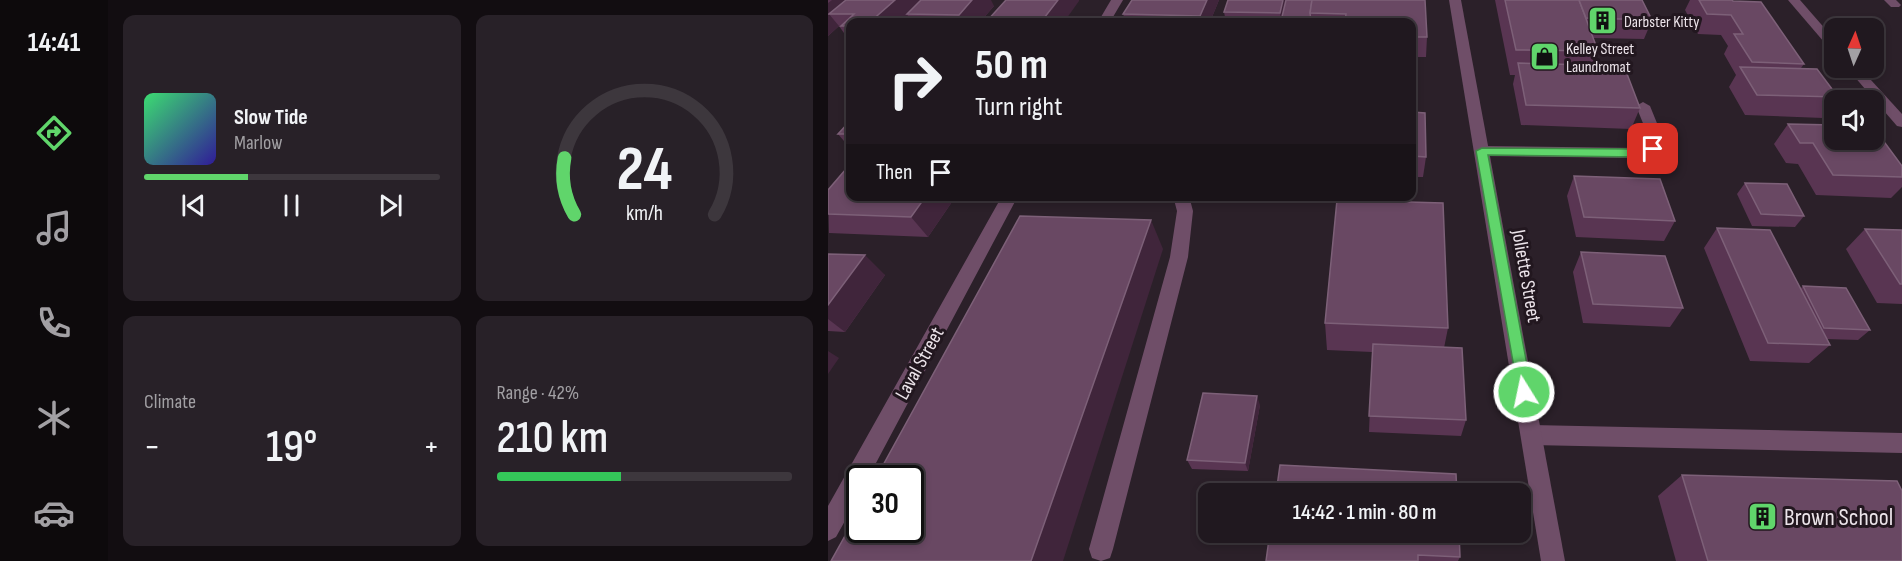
<!DOCTYPE html>
<meta charset="utf-8">
<style>
:root{--surface:#20181f;--page:#282128;--text:#f1f3f6;--muted:#a2a0a4;--line:#3d373d;--accent:#60d56b}
body{margin:0;font-family:"Sofia Sans Condensed",sans-serif;background:var(--page);color:var(--text);height:100vh;display:flex;flex-direction:column;font-size:22px;white-space:nowrap}
*{box-sizing:border-box;margin:0}
p{font-size:20px;color:var(--muted)}
.icon{flex:none;width:33px;height:33px;fill:none;stroke:currentColor;stroke-width:2;stroke-linecap:round;stroke-linejoin:round}
.map{position:relative;flex:1;overflow:hidden}
.sheet{display:flex;flex-direction:column;gap:15px;padding:15px;background:#120d11;width:720px}
.sheet>*{flex:none}
.hud{position:absolute;left:18px;top:18px;width:570px;height:183px;border-radius:12px;box-shadow:0 3px 9px #0003,0 0 0 2px var(--line);background:#20181f;color:var(--text);overflow:hidden}
.needle{width:39px;rotate:3deg}
.buttons{position:absolute;left:996px;top:18px;display:grid;gap:12px}
.buttons a{display:grid;place-items:center;width:60px;height:60px;border-radius:12px;background:var(--surface);box-shadow:0 3px 9px #0003,0 0 0 2px var(--line);font-size:30px}
.speed{position:absolute;left:18px;top:465px;display:flex;gap:12px;font-size:30px;font-weight:700;text-align:center}
.speed>*{display:grid;place-content:center;width:78px;height:78px;border-radius:50%;background:var(--surface);box-shadow:0 3px 9px #0003,0 0 0 2px var(--line);line-height:1}
.speed .limit{border:3px solid #111;border-radius:9px;background:#fff;color:#111}
.pin{position:absolute;display:grid;place-items:center;width:51px;height:51px;color:#fff;margin:-26px;border-radius:12px;box-shadow:0 3px 9px #0006}
.me{position:absolute;width:66px;margin:-33px;rotate:350deg;stroke-linejoin:round;filter:drop-shadow(0 0 4px #0008)}
.turn{display:flex;align-items:center;gap:21px;height:126px;padding:0 30px;font-size:27px}
.turn .icon{width:78px;height:78px;stroke-width:2.5}
.turn b{display:block;font-size:42px;line-height:51px}
.then{display:flex;align-items:center;height:57px;padding:0 30px;background:#0003;gap:12px;font-size:22px}
.big{font-size:45px;font-weight:600;line-height:1.1}
.sheet .widget{flex:1;display:flex;flex-direction:column;justify-content:center;gap:9px;min-width:0;padding:0 21px;border-radius:12px;background:var(--page)}
.sheet .dial{align-items:center;gap:0}
.dial svg{height:156px;overflow:visible;fill:none;stroke:var(--line);stroke-width:7;stroke-linecap:round;text-anchor:middle}
.dial text{fill:var(--text);stroke:none}
.song{display:flex;align-items:center;gap:18px}
.cover{width:72px;height:72px;border-radius:9px;background:linear-gradient(135deg,hsl(140 70% 55%),hsl(250 70% 35%))}
.played{height:6px;border-radius:3px;background:linear-gradient(90deg,var(--accent) 35%,var(--line) 35%)}
.keys{display:flex;justify-content:space-around;direction:ltr}
.heat{display:flex;justify-content:space-between;align-items:center;font-size:33px;direction:ltr}
.charge{height:9px;border-radius:4px;background:linear-gradient(90deg,#34c759 42%,var(--line) 0)}
.sheet .tiles{flex:1;display:grid;gap:15px;grid-template-columns:repeat(2,1fr)}
.trip{position:absolute;left:370px;top:483px;width:333px;height:60px;border-radius:12px;background:var(--surface);box-shadow:0 3px 9px #0003,0 0 0 2px var(--line);font-weight:600;line-height:60px;text-align:center}
main{display:flex;flex:1;min-height:0}
.dock{display:flex;flex-direction:column;width:108px;justify-content:space-around;align-items:center;background:#0d0a0c;color:var(--muted)}
.dock .icon{width:42px;height:42px}
.dock .selected{color:var(--accent)}
.dock b{font-size:27px;color:var(--text)}
.map>svg:first-child{display:block}
</style>
<main>
<nav class="dock">
<b>14:41</b>
<svg class="icon selected" aria-label="directions" viewBox="0 0 24 24"><path d="M12 3l9 9-9 9-9-9zM9 14v-3h6M13 9l2 2-2 2"/></svg>
<svg class="icon" aria-label="music" viewBox="0 0 24 24"><path d="M9 18V5l10-2v13"/><circle cx="6" cy="18" r="3"/><circle cx="16" cy="16" r="3"/></svg>
<svg class="icon" aria-label="phone" viewBox="0 0 24 24"><path d="M5 4h4l2 5-3 2q2 4 5 5l2-3 5 2v4C11 20 4 13 5 4z"/></svg>
<svg class="icon" aria-label="climate" viewBox="0 0 24 24"><path d="M12 3v18M4 7l16 10M4 17L20 7"/></svg>
<svg class="icon" aria-label="car" viewBox="0 0 24 24"><path d="M5 17H2v-5l4-1 3-4h7l3 4 3 1v5h-3M9 17h6M6 11h13"/><circle cx="7" cy="17" r="2"/><circle cx="17" cy="17" r="2"/></svg>
</nav>
<section class="sheet">
<div class="tiles">
<div class="widget">
<div class="song"><i class="cover"></i><div><b>Slow Tide</b><p>Marlow</p></div></div>
<div class="played"></div>
<div class="keys"><svg class="icon" aria-label="previous" viewBox="0 0 24 24"><path d="M18 5L8 12l10 7zM5 5v14"/></svg><svg class="icon" aria-label="pause" viewBox="0 0 24 24"><path d="M8 5v14M16 5v14"/></svg><svg class="icon" aria-label="next" viewBox="0 0 24 24"><path d="M6 5l10 7-10 7zM19 5v14"/></svg></div>
</div>
<div class="widget dial"><svg viewBox="0 0 100 80">
<path d="M14 69A42 42 0 1 1 86 69"/>
<path d="M14 69A42 42 0 0 1 9 40" stroke="#60d56b"/>
<text x="50" y="56" font-size="32" font-weight="700">24</text>
<text x="50" y="72" font-size="11">km/h</text>
</svg></div>
<div class="widget"><p>Climate</p>
<div class="heat"><a>−</a><b class="big">19°</b><a>+</a></div>
</div>
<div class="widget"><p>Range · 42%</p><b class="big">210 km</b><div class="charge"></div></div>
</div>
</section>
<div class="map">
<svg width="1074" height="561" viewBox="0 0 1074 561">
<rect width="100%" height="100%" fill="#2b2029"/>
<g fill="none" stroke-linecap="round" stroke-linejoin="round">
<!-- lane -->
<g fill="#6f4e68" fill-rule="evenodd">
<polygon points="1056,0 1068,0 1073,5 1071,7 1063,7"/>
<polygon points="815,102 822,106 835,138 830,152 811,158 654,156 647,151 654,146 811,148 818,146 821,138 808,106"/>
<polygon points="345,196 361,196 365,211 360,257 285,549 282,558 273,561 264,558 261,549 342,257 349,211"/>
<polygon points="704,425 1074,433 1074,453 704,445 696,442 693,435 696,428"/>
</g>
<!-- street -->
<g fill="#6f4e68" fill-rule="evenodd">
<polygon points="283,0 295,0 282,22 270,22"/>
<polygon points="621,0 633,0 737,561 713,561"/>
<polygon points="960,0 972,0 1006,39 1006,50 1002,49"/>
<polygon points="1019,68 1032,68 1074,114 1074,127 1069,126"/>
<polygon points="174,196 190,196 40,478 32,478 32,494 8,537 0,541 0,506"/>
</g>
</g>
<!-- wall -->
<g fill="#593552">
<polygon points="0,0 93,1 166,6 152,22 84,22 81,18 77,22 22,22 22,38 19,33 16,33 11,26 0,36"/>
<polygon points="304,0 391,0 382,22 298,22 295,14"/>
<polygon points="597,0 599,37 598,57 584,57 584,22 398,22 396,12"/>
<polygon points="667,0 814,0 824,20 816,39 765,38 770,51 765,65 812,108 803,129 693,125 685,84 687,75 682,75"/>
<polygon points="862,0 904,0 976,64 973,68 1010,97 1008,100 1006,100 1006,102 995,118 917,115 901,87 908,75 896,54 900,46 893,35 870,34 857,10"/>
<polygon points="584,112 598,157 595,177 584,177"/>
<polygon points="22,121 22,148 10,134"/>
<polygon points="960,124 1074,166 1074,187 1063,198 988,195 970,164 958,163 946,144"/>
<polygon points="746,176 847,221 836,241 748,237 739,196"/>
<polygon points="917,183 976,216 967,227 924,226 909,194"/>
<polygon points="0,190 22,196 128,196 100,237 1,233"/>
<polygon points="889,228 972,289 975,286 1042,330 1030,340 998,339 1002,345 981,363 922,361 876,248"/>
<polygon points="1037,229 1074,230 1074,304 1049,303 1018,249"/>
<polygon points="753,252 855,308 842,327 755,323 745,272"/>
<polygon points="0,254 57,275 17,332 0,331"/>
<polygon points="497,323 620,328 616,348 638,420 633,436 541,432 544,352 499,350"/>
<polygon points="432,405 420,471 364,469 359,460"/>
<polygon points="854,475 1074,561 848,561 830,496"/>
<polygon points="442,532 632,557 630,561 438,561"/>
</g>
<!-- shaded-wall -->
<g fill="#40253b">
<polygon points="4,0 41,0 1,14 11,26 0,36 0,3"/>
<polygon points="67,0 92,0 95,5 79,14 81,18 77,22 42,22"/>
<polygon points="144,0 163,0 166,6 152,22 135,22 131,15"/>
<polygon points="230,0 251,0 251,1 236,22 213,22"/>
<polygon points="379,0 391,0 382,22 373,22 372,16"/>
<polygon points="455,0 461,0 453,21 452,13"/>
<polygon points="98,196 128,196 100,237 83,217"/>
<polygon points="323,220 335,249 235,561 203,561"/>
<polygon points="37,255 57,275 17,332 0,319 0,305"/>
<polygon points="0,351 11,358 0,374"/>
<polygon points="429,396 432,405 420,471 417,463"/>
</g>
<!-- building -->
<g fill="#694863" stroke="#7d6078" stroke-width="1.5">
<polygon points="18,0 67,0 42,22 22,22 22,26 13,26 26,14 1,14"/>
<polygon points="93,0 144,0 131,15 79,14"/>
<polygon points="178,0 230,0 213,22 158,22"/>
<polygon points="304,0 379,0 372,16 295,14"/>
<polygon points="400,0 455,0 452,13 396,12"/>
<polygon points="458,0 484,0 482,13 483,21 453,21"/>
<polygon points="484,0 597,0 599,37 584,37 584,22 517,22 518,14 482,13"/>
<polygon points="677,0 751,0 770,51 688,50"/>
<polygon points="751,0 814,0 824,20 758,18"/>
<polygon points="871,0 904,0 905,1 933,2 976,64 924,62 906,34 915,34 903,15 879,14"/>
<polygon points="690,63 796,66 812,108 698,105"/>
<polygon points="912,67 989,69 1010,97 929,95"/>
<polygon points="584,112 597,113 598,157 584,156"/>
<polygon points="22,121 22,134 10,134"/>
<polygon points="960,124 1006,125 1006,140 1046,140 1046,128 1074,166 1074,177 1005,175 985,143 972,143"/>
<polygon points="18,169 22,169 22,196 98,196 83,217 0,214 0,190"/>
<polygon points="746,176 832,179 847,221 756,217"/>
<polygon points="917,183 959,184 976,216 933,214"/>
<polygon points="509,200 615,203 620,328 497,323"/>
<polygon points="192,216 323,220 203,561 3,561 32,509 32,530 82,530 82,478 48,478"/>
<polygon points="889,228 942,230 1002,345 940,343"/>
<polygon points="1037,229 1074,230 1074,284 1072,284"/>
<polygon points="753,252 837,256 855,308 765,304"/>
<polygon points="0,254 37,255 0,305"/>
<polygon points="975,286 1018,288 1042,330 996,328"/>
<polygon points="545,344 634,348 638,420 541,416"/>
<polygon points="375,393 429,396 417,463 359,460"/>
<polygon points="452,465 628,474 629,494 448,494"/>
<polygon points="854,475 1069,481 1074,491 1074,561 880,561"/>
<polygon points="442,532 631,532 632,557 590,555 590,561 438,561"/>
</g>
<!-- route -->
<polygon fill="#60d56b" stroke="#3e8a46" stroke-width="1.5" points="825,146 829,147 829,152 810,157 660,155 704,392 702,396 696,399 691,396 648,151 654,148 810,149"/>
<!-- icons -->
<defs>
<symbol id="building-square" viewBox="-11 -11 22 22"><rect x="-9" y="-9" width="18" height="18" rx="4" fill="#60d56b" stroke="#22171f"/><path d="M-4-6H4V6H1V3H-1V6H-4ZM-2.5-4.3h1.7v1.8h-1.7ZM.8-4.3h1.7v1.8H.8ZM-2.5-1h1.7V.8h-1.7ZM.8-1h1.7V.8H.8Z" fill="#111"/></symbol>
<symbol id="shop-square" viewBox="-11 -11 22 22"><rect x="-9" y="-9" width="18" height="18" rx="4" fill="#60d56b" stroke="#22171f"/><path d="M-5-2.5h2.3a2.7 3.5 0 0 1 5.4 0H5L5.5 6h-11ZM-1.5-2.5h3a1.5 2.3 0 0 0-3 0Z" fill="#111"/></symbol>
</defs>
<g fill-rule="evenodd">
<use href="#building-square" x="758" y="4" width="33" height="33"/>
<use href="#shop-square" x="700" y="40" width="33" height="33"/>
<use href="#building-square" x="918" y="500" width="33" height="33"/>
</g>
<g text-anchor="middle" stroke-width="6" stroke-linejoin="round" paint-order="stroke">
<!-- far-poi labels -->
<g font-size="16" fill="#ece4ea" stroke="#22171f" text-anchor="start">
<text x="796" y="27">Darbster Kitty</text>
<text x="738" y="54">Kelley Street<tspan x="738" dy="18">Laundromat</tspan></text>
</g>
<!-- street labels -->
<g font-size="20" fill="#ece4ea" stroke="#22171f">
<text transform="translate(699 276) rotate(80)" y="7">Joliette Street</text>
<text transform="translate(91 363) rotate(-61)" y="7">Laval Street</text>
</g>
<!-- near-poi labels -->
<g font-size="24" fill="#ece4ea" stroke="#22171f" text-anchor="start">
<text x="956" y="525">Brown School</text>
</g>
</g>
</svg>
<div class="buttons">
<a><svg class="needle" viewBox="-14 -14 28 28"><path d="M0-13l5 13h-10z" fill="#e53935"/><path d="M0 13l5-13h-10z" fill="#a2a0a4"/></svg></a>
<a><svg class="icon" aria-label="sound" viewBox="0 0 24 24"><path d="M4 9h4l5-4v14l-5-4H4zM17 9q2 3 0 6"/></svg></a>
</div>
<div class="speed"><div class="limit">30</div></div>
<div class="pin" style="left:825px;top:149px;background:#d93025"><svg class="icon" aria-label="arrive" viewBox="0 0 24 24"><path d="M6 21V4h12l-3 4 3 4H6"/></svg></div>
<svg class="me" style="left:696px;top:392px" viewBox="-20 -20 40 40"><circle r="17" fill="#60d56b" stroke="#fff" stroke-width="3"/><path d="M0-11L8 9 0 5-8 9z" fill="#fff"/></svg>
<div class="trip">14:42 · 1 min · 80 m</div>
<div class="hud">
<div class="turn"><svg class="icon" aria-label="right" viewBox="0 0 24 24"><path d="M7 20v-9h11M14 6l5 5-5 5"/></svg><div><b>50 m</b>Turn right</div></div>
<div class="then">Then<svg class="icon" aria-label="arrive" viewBox="0 0 24 24"><path d="M6 21V4h12l-3 4 3 4H6"/></svg></div>
</div>
</div>
</main>
